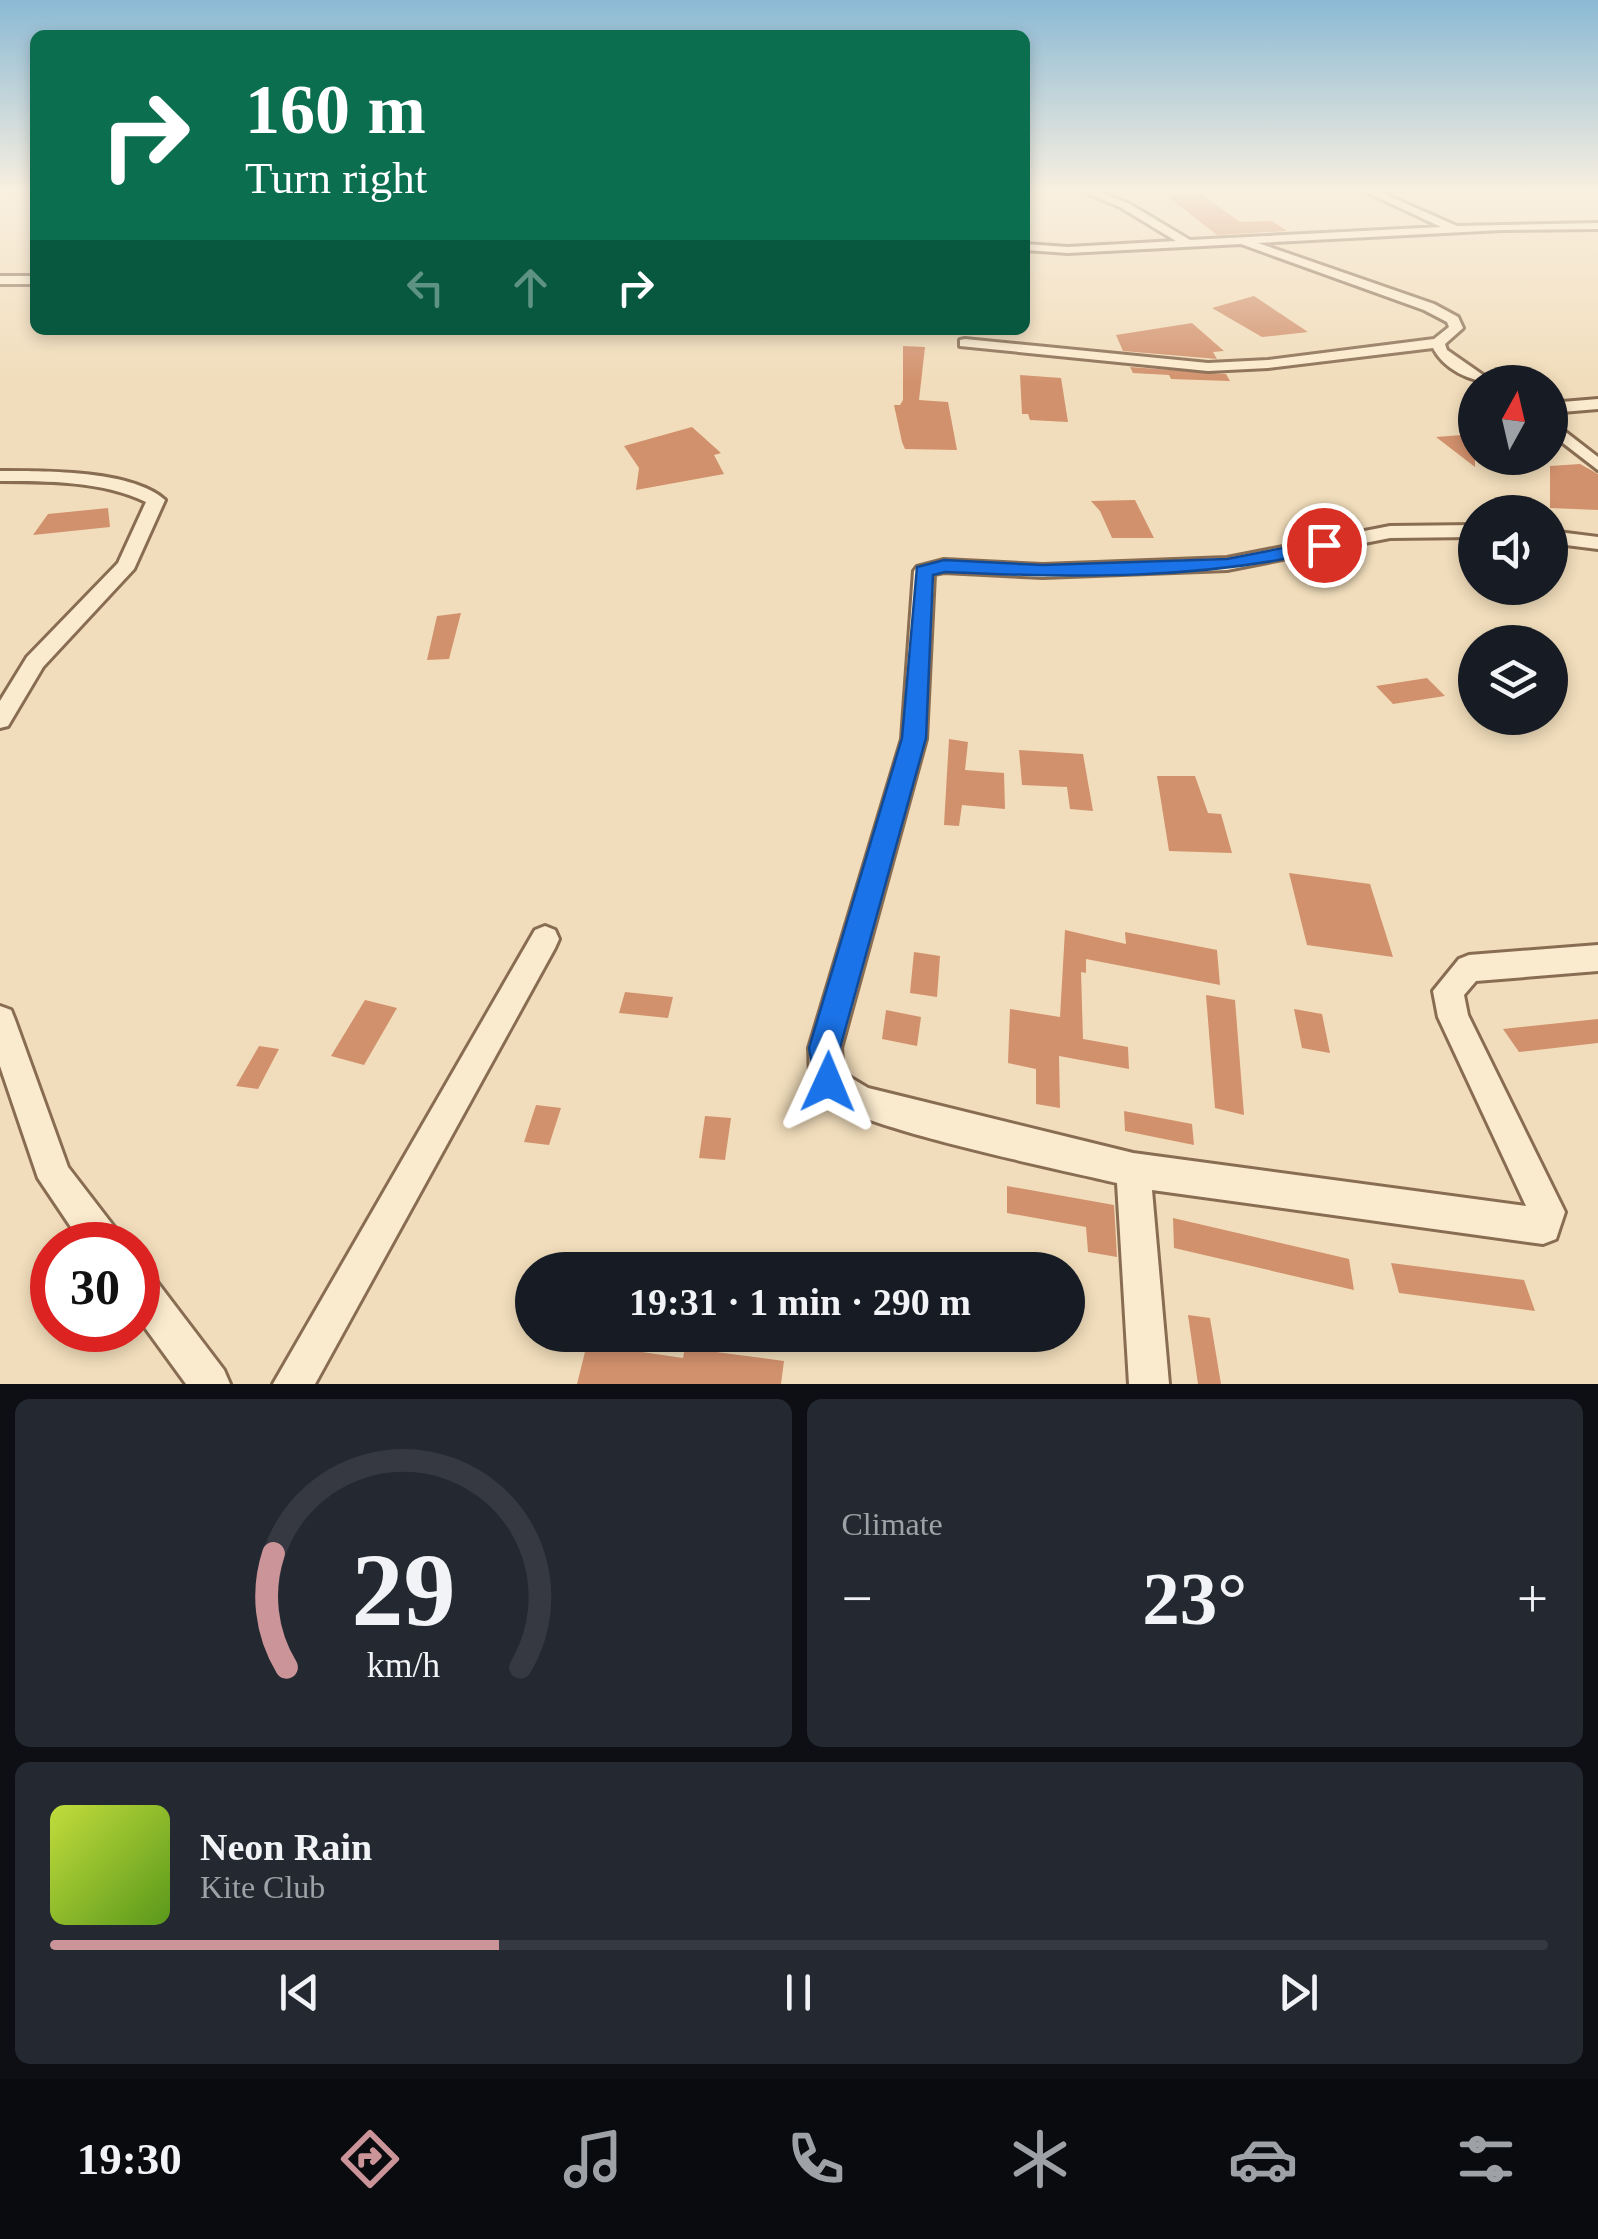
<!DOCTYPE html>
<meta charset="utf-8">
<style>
:root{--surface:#171b24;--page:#242831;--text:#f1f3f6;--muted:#9ea1a6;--line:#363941;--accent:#cb9499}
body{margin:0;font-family:"Times New Roman",serif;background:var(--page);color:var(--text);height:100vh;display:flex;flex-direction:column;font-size:38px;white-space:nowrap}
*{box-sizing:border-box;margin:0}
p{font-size:32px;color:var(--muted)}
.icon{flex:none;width:55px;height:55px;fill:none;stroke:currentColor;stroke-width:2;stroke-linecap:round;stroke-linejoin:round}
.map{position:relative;height:1384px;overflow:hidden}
.panel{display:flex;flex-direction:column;gap:15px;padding:15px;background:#0d0f14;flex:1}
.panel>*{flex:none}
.hud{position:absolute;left:30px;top:30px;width:1000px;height:305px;border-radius:15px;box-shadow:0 5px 15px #0003;background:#0b6e4f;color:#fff;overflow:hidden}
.needle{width:65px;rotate:8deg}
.tools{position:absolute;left:1458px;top:365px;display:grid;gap:20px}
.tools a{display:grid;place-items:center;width:110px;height:110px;border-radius:50%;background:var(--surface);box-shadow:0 5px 15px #0003;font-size:50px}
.speed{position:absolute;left:30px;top:1222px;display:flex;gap:20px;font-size:50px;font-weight:700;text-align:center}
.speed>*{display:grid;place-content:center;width:130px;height:130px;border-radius:50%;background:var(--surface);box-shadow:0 5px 15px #0003;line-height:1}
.speed .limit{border:15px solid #d22;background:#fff;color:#111}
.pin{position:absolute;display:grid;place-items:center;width:85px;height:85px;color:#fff;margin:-42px;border:5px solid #fff;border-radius:50%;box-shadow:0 2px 10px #0007}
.me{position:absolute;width:110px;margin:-55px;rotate:1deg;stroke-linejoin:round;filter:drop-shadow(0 0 8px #0008)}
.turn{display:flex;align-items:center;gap:35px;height:210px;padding:0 50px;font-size:45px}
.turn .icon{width:130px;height:130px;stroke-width:2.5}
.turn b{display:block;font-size:70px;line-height:85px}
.lanes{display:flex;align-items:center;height:95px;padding:0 50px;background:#0003;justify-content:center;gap:50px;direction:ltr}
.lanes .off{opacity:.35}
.big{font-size:75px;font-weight:700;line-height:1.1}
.panel .tile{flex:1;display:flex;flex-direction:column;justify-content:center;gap:15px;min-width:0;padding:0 35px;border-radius:15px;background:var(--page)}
.panel .dial{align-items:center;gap:0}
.dial svg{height:260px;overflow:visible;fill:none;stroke:var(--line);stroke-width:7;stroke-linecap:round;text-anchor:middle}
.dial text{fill:var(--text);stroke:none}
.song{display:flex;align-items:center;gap:30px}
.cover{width:120px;height:120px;border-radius:15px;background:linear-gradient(135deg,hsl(70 70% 55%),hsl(90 70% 35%))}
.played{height:10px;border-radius:5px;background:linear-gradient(90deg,var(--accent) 30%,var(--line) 30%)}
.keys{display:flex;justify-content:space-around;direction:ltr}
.heat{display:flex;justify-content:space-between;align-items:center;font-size:55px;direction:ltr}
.panel .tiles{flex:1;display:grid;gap:15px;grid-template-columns:1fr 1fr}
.tile:last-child{grid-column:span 2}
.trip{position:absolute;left:515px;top:1252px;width:570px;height:100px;border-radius:50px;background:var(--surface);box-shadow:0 5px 15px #0003;font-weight:700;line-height:100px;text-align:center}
.tab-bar{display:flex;height:160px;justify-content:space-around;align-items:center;background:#090b0e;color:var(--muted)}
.tab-bar .icon{width:70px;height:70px}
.tab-bar .on{color:var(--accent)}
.tab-bar b{font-size:45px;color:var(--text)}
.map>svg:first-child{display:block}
</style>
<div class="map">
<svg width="1598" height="1384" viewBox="0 0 1598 1384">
<rect width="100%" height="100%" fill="#f1ddbb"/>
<!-- building -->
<g fill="#d2916d">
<polygon points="1201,194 1240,222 1272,221 1287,231 1217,235 1167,196"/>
<polygon points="1254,296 1308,332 1262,337 1212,308"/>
<polygon points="1192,323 1224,351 1213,352 1217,359 1123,351 1116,335"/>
<polygon points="903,346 925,347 919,400 948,402 957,450 905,449 902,442 894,405 900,405 903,400"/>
<polygon points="1130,367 1226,374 1230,381 1171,379 1169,375 1133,373"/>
<polygon points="1020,375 1061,378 1068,422 1030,420 1028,414 1022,414"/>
<polygon points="692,427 721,453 714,455 724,474 636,490 639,468 624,446"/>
<polygon points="1475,434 1475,467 1436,437"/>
<polygon points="1580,464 1598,474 1598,510 1550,508 1550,466"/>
<polygon points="1135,500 1154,538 1112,538 1100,511 1091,501"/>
<polygon points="108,508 110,527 33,535 48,514"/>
<polygon points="461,613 449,659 427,660 437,616"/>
<polygon points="1427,678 1445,696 1393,704 1376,686"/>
<polygon points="949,739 968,742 965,770 1004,773 1005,809 962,805 959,826 944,825"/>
<polygon points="1019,750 1083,754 1093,811 1070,809 1067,787 1022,785"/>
<polygon points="1157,776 1195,776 1208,813 1221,814 1232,853 1169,851"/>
<polygon points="1289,873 1370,884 1393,957 1307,945"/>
<polygon points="1065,930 1126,944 1125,932 1217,950 1220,985 1086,959 1086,973 1081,972 1083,1039 1128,1047 1129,1069 1059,1056 1060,1108 1036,1104 1036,1069 1008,1063 1010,1009 1060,1017"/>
<polygon points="914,952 940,956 937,997 910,993"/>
<polygon points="625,992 673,997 668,1018 619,1013"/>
<polygon points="1206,995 1235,1000 1244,1115 1215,1108"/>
<polygon points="365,1000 397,1008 364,1065 331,1056"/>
<polygon points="1294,1009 1322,1014 1330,1053 1302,1048"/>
<polygon points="886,1010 921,1017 917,1046 882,1039"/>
<polygon points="1598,1019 1598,1043 1519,1052 1503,1029"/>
<polygon points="259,1046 279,1049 258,1089 236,1086"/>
<polygon points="536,1105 561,1108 549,1145 524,1142"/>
<polygon points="1124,1111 1192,1124 1194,1145 1125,1131"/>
<polygon points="705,1116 731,1118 725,1160 699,1158"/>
<polygon points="1007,1186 1114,1205 1117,1257 1088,1252 1086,1227 1007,1213"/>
<polygon points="1173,1218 1349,1259 1354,1290 1174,1248"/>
<polygon points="1391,1263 1524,1280 1535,1311 1399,1293"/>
<polygon points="1188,1315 1210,1318 1221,1384 1198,1384"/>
<polygon points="587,1344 683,1358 685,1348 784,1361 781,1384 577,1384"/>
</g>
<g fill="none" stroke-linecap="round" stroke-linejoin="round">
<defs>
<g id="minor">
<path d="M 1080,190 L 1093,190 L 1128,203 L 1190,240 L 1441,227 L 1362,190 L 1375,190 L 1457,226 L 1598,223 L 1598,229 L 1501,230 L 1258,243 L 1434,304 L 1458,317 L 1463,328 L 1445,344 L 1447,350 L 1493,382 C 1470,382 1444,369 1433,348 L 1268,368 L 1208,371 L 960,346 L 960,340 L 965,339 L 1208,363 L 1268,360 L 1434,339 L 1449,327 L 1447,322 L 1424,310 L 1241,244 L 1068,253 L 1025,250 L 1025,244 L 1068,247 L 1176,241 L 1120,207 Z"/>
<rect x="0" y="276" width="35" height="8"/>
<polygon points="1598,399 1598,409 1550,413 1550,403"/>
<polygon points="1550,420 1598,457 1598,470 1550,433"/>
<path d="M 0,471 C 44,471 132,470 165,500 L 134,569 L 43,667 L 8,726 L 0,728 L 0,701 L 27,657 L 118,563 L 146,502 C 102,481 48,481 0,481 Z"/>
<path d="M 1475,525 L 1475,537 L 1390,538 L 1227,570 L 1043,577 L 944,572 L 934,574 L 926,739 L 841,1048 L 843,1073 L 868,1088 L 1133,1153 L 1526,1206 L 1438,1017 L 1433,991 L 1459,959 L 1469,955 L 1598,945 L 1598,971 L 1476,981 L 1464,995 L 1468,1015 L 1565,1212 L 1556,1239 L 1543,1244 L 1152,1190 L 1169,1384 L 1129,1384 L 1117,1183 C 1064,1170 844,1126 817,1093 C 808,1083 810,1061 809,1048 L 902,739 L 914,571 L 917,567 L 944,560 L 1043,565 L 1227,558 L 1390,526 Z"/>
<polygon points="1550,531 1598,537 1598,549 1550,543"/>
<polygon points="545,926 555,930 559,939 555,948 315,1384 273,1384 535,930"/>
<polygon points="0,1006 11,1010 15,1020 68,1167 118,1232 123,1245 83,1245 38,1178 0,1066"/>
<polygon points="138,1268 151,1274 224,1370 230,1384 186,1384 138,1318"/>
</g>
</defs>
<!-- minor casing -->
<use href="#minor" stroke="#896d53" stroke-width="6"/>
<!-- minor -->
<use href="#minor" fill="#fbebce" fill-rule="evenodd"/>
</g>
<!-- sky -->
<linearGradient id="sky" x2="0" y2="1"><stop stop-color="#8bb9d4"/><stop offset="0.5" stop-color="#f9f0e0"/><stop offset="1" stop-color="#f9f0e0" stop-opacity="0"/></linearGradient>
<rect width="1598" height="383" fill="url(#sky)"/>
<!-- route -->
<path fill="#1a73e8" stroke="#114b97" stroke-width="2.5" d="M 1324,540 L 1331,541 L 1331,549 C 1205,580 1074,578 945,572 L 933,575 L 926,738 L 840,1048 L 845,1082 L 840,1093 L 828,1098 L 817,1093 L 809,1048 L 902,738 L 917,567 L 944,560 L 1043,565 L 1227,559 Z"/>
</svg>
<div class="tools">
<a><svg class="needle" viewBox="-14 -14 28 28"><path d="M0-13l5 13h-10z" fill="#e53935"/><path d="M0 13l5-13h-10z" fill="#9ea1a6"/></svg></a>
<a><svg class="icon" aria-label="sound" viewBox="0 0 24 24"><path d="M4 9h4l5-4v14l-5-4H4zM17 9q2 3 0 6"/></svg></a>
<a><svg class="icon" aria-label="layers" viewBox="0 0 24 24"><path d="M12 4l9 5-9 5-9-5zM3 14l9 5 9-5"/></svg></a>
</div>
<div class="speed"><div class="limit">30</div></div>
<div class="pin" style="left:1324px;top:545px;background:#d93025"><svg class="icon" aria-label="arrive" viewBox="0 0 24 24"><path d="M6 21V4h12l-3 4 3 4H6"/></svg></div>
<svg class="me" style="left:828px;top:1082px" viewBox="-20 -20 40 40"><path d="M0-17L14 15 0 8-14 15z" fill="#1a73e8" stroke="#fff" stroke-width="4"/></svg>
<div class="trip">19:31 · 1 min · 290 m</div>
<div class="hud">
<div class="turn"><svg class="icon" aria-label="right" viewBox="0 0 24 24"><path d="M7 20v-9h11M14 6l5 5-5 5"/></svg><div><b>160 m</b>Turn right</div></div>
<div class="lanes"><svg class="icon off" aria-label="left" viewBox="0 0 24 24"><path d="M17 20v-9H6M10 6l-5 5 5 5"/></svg><svg class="icon off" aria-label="ahead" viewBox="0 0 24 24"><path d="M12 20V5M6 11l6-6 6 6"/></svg><svg class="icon" aria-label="right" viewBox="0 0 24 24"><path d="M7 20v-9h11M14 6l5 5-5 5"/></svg></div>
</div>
</div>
<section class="panel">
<div class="tiles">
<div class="tile dial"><svg viewBox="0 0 100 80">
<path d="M14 69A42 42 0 1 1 86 69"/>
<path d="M14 69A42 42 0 0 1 10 34" stroke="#cb9499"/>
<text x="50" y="56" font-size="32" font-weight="700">29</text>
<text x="50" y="72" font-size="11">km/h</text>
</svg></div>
<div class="tile"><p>Climate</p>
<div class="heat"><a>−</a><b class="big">23°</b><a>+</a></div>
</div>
<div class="tile">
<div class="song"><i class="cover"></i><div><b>Neon Rain</b><p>Kite Club</p></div></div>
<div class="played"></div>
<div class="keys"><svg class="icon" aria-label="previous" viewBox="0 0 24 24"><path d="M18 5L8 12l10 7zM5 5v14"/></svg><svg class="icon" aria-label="pause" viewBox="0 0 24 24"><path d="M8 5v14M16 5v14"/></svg><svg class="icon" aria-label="next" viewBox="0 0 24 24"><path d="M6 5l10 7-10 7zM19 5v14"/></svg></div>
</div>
</div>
</section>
<nav class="tab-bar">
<b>19:30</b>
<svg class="icon on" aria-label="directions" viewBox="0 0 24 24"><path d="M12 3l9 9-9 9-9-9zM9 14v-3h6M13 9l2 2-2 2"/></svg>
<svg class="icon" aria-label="music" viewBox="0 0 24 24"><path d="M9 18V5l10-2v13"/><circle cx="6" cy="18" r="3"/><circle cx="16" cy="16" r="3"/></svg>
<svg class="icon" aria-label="phone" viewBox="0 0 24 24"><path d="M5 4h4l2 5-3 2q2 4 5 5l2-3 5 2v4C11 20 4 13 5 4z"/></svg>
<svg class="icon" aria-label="climate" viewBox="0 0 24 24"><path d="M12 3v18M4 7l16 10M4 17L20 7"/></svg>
<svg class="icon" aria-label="car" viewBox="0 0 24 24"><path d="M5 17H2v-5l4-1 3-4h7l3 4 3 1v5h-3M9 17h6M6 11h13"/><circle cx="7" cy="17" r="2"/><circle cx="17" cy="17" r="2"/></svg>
<svg class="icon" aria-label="filters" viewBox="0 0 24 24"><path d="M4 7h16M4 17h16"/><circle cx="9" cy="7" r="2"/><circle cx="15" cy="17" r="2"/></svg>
</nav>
